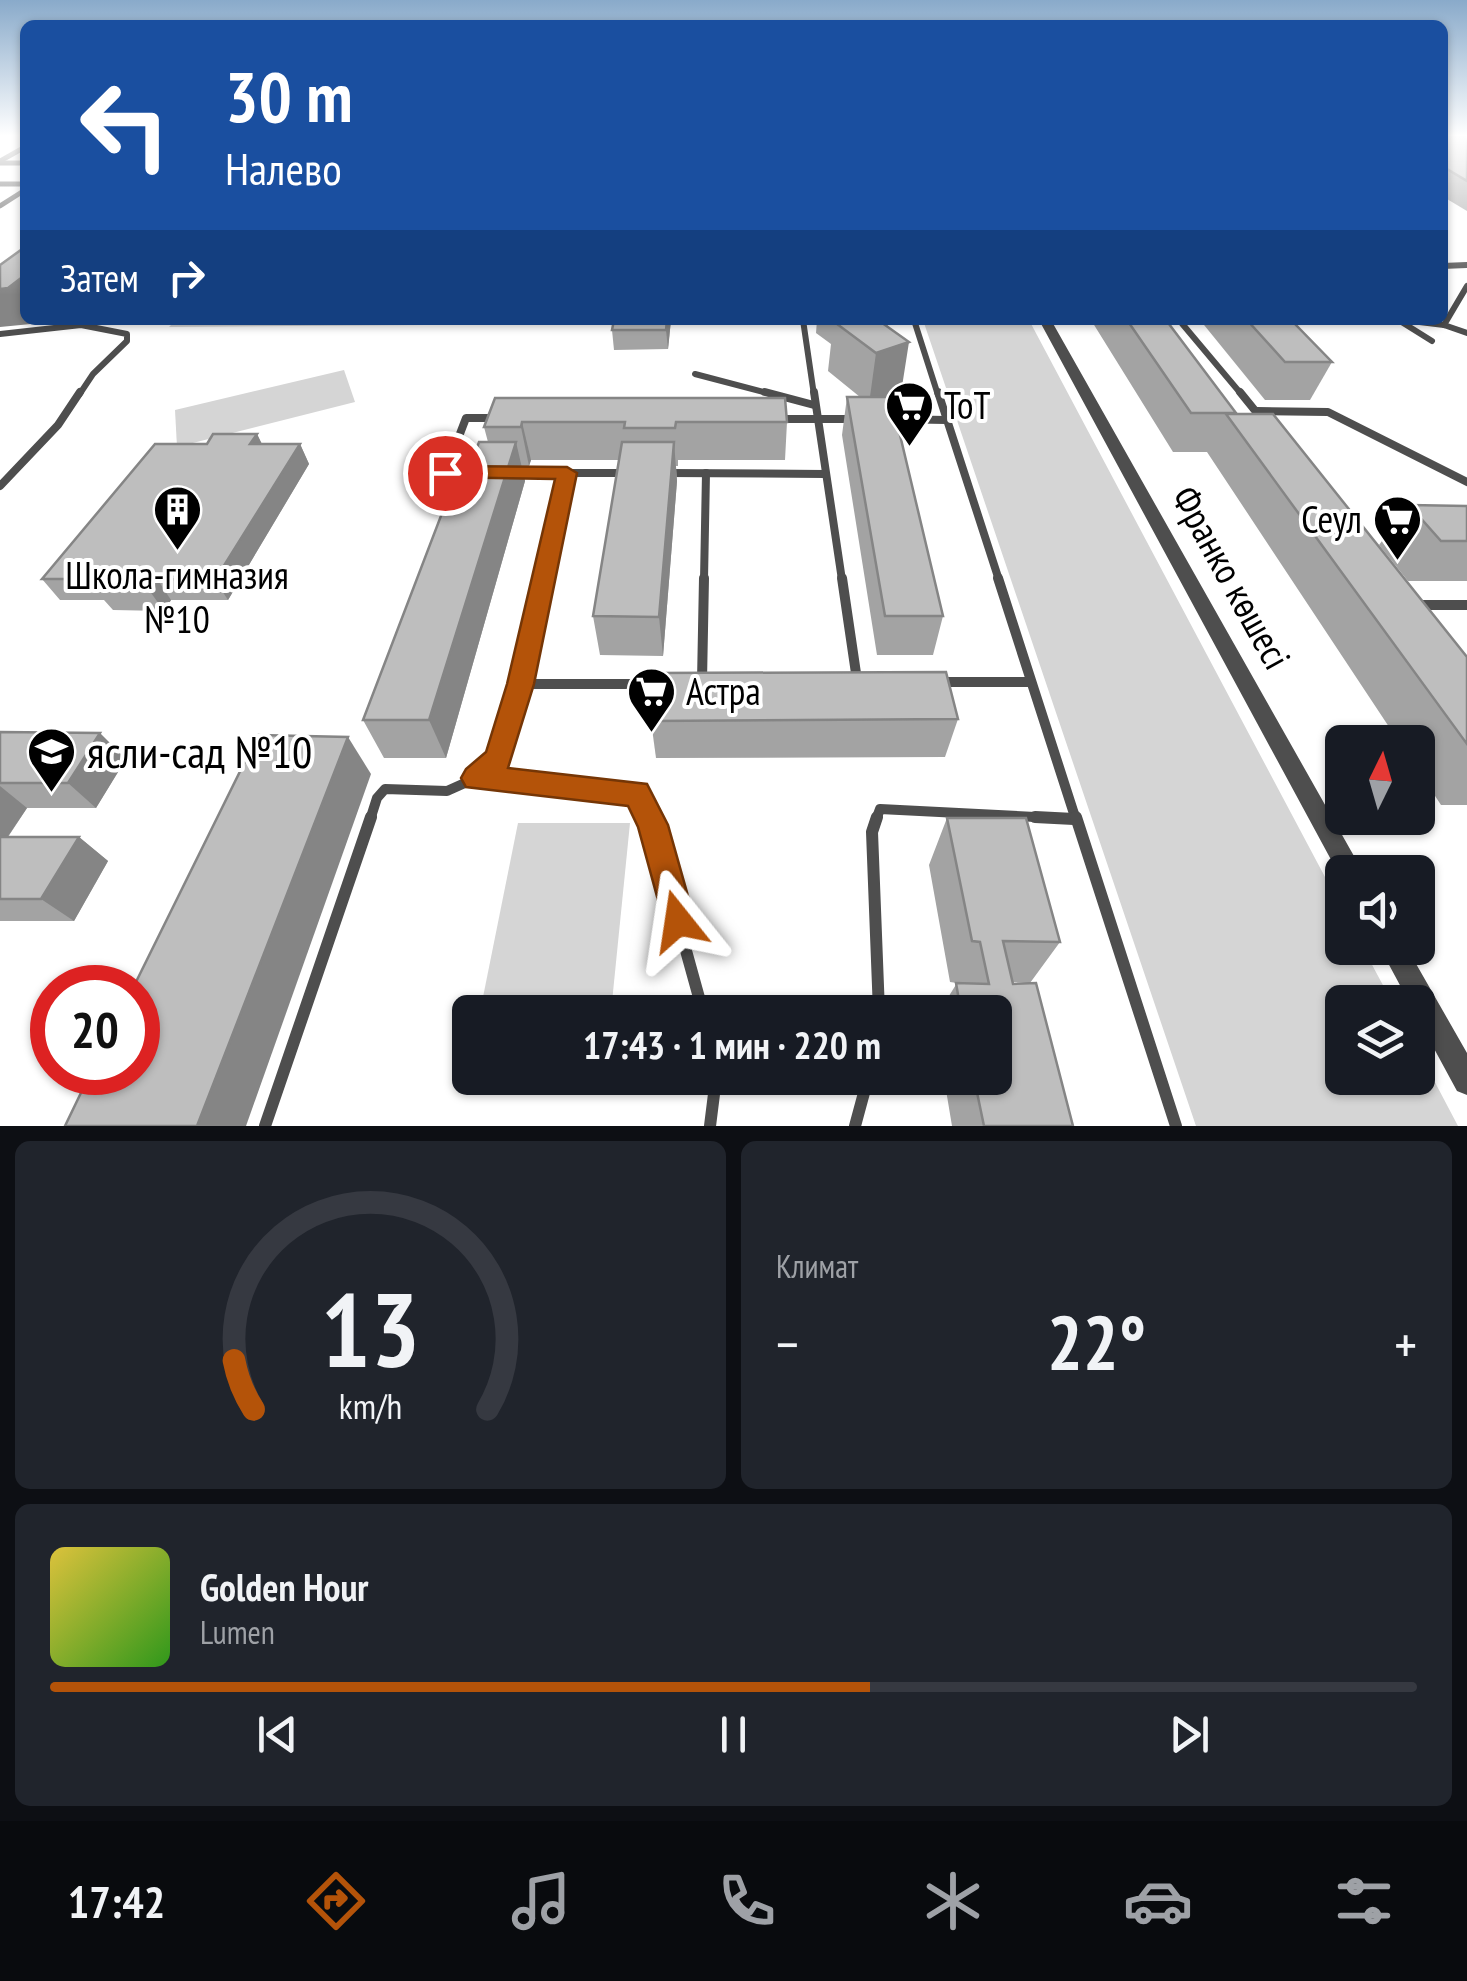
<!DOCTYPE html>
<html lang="ru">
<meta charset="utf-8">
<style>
:root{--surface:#171b24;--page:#20242c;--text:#f1f3f6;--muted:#9ea1a6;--line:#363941;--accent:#b45309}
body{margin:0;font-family:"PT Sans Narrow",sans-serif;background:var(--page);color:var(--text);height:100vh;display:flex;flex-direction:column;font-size:38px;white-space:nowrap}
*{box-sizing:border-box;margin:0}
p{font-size:32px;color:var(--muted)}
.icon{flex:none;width:55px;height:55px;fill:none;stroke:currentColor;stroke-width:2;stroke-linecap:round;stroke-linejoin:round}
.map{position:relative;height:1126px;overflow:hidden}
.drawer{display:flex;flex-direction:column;gap:15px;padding:15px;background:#0d0f14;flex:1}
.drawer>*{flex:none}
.top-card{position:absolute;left:20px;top:20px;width:1428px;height:305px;border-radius:15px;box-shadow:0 2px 8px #0004;background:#1a4fa0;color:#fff;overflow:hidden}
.needle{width:65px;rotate:5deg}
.controls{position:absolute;left:1325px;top:725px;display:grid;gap:20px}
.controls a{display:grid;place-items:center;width:110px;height:110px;border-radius:15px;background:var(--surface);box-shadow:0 2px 8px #0004;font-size:50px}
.speed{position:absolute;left:30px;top:965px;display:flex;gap:20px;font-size:50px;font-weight:700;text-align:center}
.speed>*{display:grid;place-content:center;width:130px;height:130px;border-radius:50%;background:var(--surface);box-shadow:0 2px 8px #0004;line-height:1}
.speed .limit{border:15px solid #d22;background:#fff;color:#111}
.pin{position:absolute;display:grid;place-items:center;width:85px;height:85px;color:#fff;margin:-42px;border:5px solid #fff;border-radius:50%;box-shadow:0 2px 10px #0007}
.me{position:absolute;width:110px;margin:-55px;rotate:345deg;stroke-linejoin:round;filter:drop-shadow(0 0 8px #0008)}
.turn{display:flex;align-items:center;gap:35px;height:210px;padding:0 40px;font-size:45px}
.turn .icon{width:130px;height:130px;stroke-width:2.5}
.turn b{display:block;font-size:70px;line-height:85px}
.then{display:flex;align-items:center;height:95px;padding:0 40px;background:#0003;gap:20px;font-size:38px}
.big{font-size:75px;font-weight:700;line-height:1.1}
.drawer .tile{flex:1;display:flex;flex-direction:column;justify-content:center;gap:15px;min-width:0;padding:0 35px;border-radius:15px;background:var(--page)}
.drawer .dial{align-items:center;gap:0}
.dial svg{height:260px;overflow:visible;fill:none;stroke:var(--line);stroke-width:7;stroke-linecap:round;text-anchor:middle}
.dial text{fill:var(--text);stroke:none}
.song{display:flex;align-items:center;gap:30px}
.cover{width:120px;height:120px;border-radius:15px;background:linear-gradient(135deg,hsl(50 70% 55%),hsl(110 70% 35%))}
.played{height:10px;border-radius:5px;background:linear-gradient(90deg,var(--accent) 60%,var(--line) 60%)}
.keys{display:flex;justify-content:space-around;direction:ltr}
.heat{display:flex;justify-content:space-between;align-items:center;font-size:55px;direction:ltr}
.drawer .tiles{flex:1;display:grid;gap:15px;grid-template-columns:1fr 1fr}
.tile:last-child{grid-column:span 2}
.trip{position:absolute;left:452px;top:995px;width:560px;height:100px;border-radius:15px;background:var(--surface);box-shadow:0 2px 8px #0004;font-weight:700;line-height:100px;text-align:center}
.menu{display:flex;height:160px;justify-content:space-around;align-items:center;background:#090b0e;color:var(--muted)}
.menu .icon{width:70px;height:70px}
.menu .on{color:var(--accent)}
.menu b{font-size:45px;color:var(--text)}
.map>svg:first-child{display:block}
</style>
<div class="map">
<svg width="1467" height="1126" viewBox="0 0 1467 1126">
<rect width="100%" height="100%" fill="#fff"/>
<!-- green -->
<g fill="#d5d5d5">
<polygon points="176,320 429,320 426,325 169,327"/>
<polygon points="923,320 1029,320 1342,909 1342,948 1363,948 1392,1002 1342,1002 1342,1078 1418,1078 1418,1050 1458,1126 1196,1126"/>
<polygon points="344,370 355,402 177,447 175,410"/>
<polygon points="518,823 630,823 611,1012 480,1012"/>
</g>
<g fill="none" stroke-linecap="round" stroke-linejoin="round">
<!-- service-far4 -->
<g stroke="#4e4e4e" stroke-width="5">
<polyline points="0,161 25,147"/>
<polyline points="0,163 25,163"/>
<polyline points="0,184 25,184"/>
<polyline points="0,206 25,190"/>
</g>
<!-- service-far3 -->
<g stroke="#4e4e4e" stroke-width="6">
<polyline points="1442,266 1467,265"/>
<polyline points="803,320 814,395"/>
<polyline points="914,320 938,395"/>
<polyline points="1179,320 1242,395"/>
<polyline points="1403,320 1444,325 1467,333"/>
<polyline points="1400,321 1432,341"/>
<polyline points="1444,325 1467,286"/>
<polyline points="0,334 81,325 127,334 127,341 93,374 79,395"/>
<polyline points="695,374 775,395"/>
</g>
<!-- service-far2 -->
<g stroke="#4e4e4e" stroke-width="8">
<polyline points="765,392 814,405"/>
<polyline points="814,392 842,580"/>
<polyline points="938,392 999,580"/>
<polyline points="1240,392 1257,413"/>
<polyline points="1257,411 1328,412 1467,482"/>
<polyline points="779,419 853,419"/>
<polyline points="889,419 946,420"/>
<polyline points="468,473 445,473 466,418 498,418"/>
<polyline points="513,473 628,473"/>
<polyline points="668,473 825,474"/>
<polyline points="0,486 58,425 80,392"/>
<polyline points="544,580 567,473"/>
<polyline points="704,580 706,473"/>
</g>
<!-- service-far1 -->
<g stroke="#4e4e4e" stroke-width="10">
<polyline points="842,578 857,680"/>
<polyline points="998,578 1076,820"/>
<polyline points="1415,605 1467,605"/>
<polyline points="702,681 704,578"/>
<polyline points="938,682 1030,682"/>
<polyline points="521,684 663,684"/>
<polyline points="476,778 637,794 650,820"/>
<polyline points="370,820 377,798 385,789 447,791 476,778 498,759 521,684 544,578"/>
<polyline points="876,820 880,809 1074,819"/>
</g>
<!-- service -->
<g stroke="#4e4e4e" stroke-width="12">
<polyline points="649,817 703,1012"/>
<polyline points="877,817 872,832 879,1012"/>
<polyline points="1035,817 1074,819"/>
<polyline points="1076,817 1176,1126"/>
<polyline points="265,1126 371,817"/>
<polyline points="710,1126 716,1078"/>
<polyline points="855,1126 868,1078"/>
</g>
<!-- minor -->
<g fill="#4e4e4e" fill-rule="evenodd">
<polygon points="1039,320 1051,320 1363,872 1342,872 1342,880"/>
<polygon points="1380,948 1407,948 1467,1053 1467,1095 1457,1091 1418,1019 1418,1002 1409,1002"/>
</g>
</g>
<!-- wall -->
<g fill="#a3a3a3">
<polygon points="1442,137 1467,137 1467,211 1442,196"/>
<polygon points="671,320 668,349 614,350 612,330"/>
<polygon points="817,320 888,320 887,327 901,393 890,397 943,616 933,655 877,655 842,435 847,397 860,397 828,371 831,344 816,333"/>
<polygon points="1091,320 1166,320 1236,413 1467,657 1467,805 1441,805 1418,770 1418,742 1399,742 1207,452 1173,452"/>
<polygon points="1200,320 1291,320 1332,362 1310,400 1265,400"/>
<polygon points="495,398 787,422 785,460 678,460 678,466 676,466 677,481 663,656 600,655 593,616 619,460 531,460 529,466 521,466 525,481 446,758 384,758 363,720 475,453 488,442 484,427"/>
<polygon points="257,434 262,444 300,444 309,464 228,600 171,600 164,611 113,610 104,600 60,600 42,579 207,444"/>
<polygon points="1409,505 1467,506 1467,581 1408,581 1379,545"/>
<polygon points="958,719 945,757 656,758 651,721"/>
<polygon points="0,732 126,759 96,808 27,808 8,837 79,837 108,861 74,921 0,921"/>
<polygon points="947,818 1060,942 1030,983 1013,982 1073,1126 952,1126 944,1078 995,1078 995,1012 939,1012 957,983 950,982 929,865"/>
</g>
<!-- shaded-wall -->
<g fill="#858585">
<polygon points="25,275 25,320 36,320 31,324 0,327 0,289"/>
<polygon points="667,320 671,320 668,349 666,330"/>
<polygon points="858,320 888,320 884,351 909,342 901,393 869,404 876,353"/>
<polygon points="522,422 531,460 529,466 521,427"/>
<polygon points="257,434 267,455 250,444"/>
<polygon points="516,442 525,481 446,758 429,720"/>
<polygon points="674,442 677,481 663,656 659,617"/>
<polygon points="300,444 309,464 228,600 215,580"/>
<polygon points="157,579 171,600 164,611 149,590"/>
<polygon points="100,733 126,759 96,808 68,783"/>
<polygon points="348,737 371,774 246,1126 197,1126"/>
<polygon points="0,786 27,808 0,848"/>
<polygon points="79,837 108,861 74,921 41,899"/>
</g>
<!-- building -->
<g fill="#bebebe" stroke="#858585" stroke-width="2.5">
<polygon points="1442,137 1467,137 1467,181 1442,166"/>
<polygon points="25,247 25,275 8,288 0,289 0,265"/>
<polygon points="614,320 667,320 666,330 612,330"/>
<polygon points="836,320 878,320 909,342 876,353 833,321"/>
<polygon points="1127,320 1166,320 1236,413 1191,413"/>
<polygon points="1247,320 1291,320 1332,362 1285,362"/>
<polygon points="847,397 891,397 943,616 885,616"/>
<polygon points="495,398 785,398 787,422 676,422 675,428 624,428 625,422 522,422 521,427 484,427"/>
<polygon points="1226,414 1273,414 1467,657 1467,744"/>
<polygon points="213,434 257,434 250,444 300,444 215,580 157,579 149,590 96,590 104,579 42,579 155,444 207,444"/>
<polygon points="479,442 516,442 429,720 363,720 465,453 475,453"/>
<polygon points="622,442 674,442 659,617 593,616"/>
<polygon points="1409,505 1467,506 1467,541 1441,541"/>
<polygon points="946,672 958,719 651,721 654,673"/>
<polygon points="0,732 100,733 68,783 0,783"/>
<polygon points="258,735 348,737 197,1126 65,1126 91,1072 138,1072 138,988 133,988"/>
<polygon points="947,818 1026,818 1060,942 1003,941 1013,984 1036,983 1073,1126 984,1126 974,1078 995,1078 995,1012 961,1012 956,983 989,984 980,942 972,941"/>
<polygon points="0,837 79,837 41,899 0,899"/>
</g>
<!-- sky -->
<linearGradient id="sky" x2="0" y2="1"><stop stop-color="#89aaca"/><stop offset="0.46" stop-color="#fff"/><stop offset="1" stop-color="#fff" stop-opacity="0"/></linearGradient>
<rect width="1467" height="295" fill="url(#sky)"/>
<!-- route -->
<polygon fill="#b45309" stroke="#753606" stroke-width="2.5" points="445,466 567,467 577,473 534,684 508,768 647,784 668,825 695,921 690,933 678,938 667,933 638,827 628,806 466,787 461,778 466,769 486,752 507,684 555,479 438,477 435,473"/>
<!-- icons -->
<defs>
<symbol id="supermarket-pin" viewBox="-11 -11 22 30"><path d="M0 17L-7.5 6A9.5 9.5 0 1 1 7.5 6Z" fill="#000" stroke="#fff"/><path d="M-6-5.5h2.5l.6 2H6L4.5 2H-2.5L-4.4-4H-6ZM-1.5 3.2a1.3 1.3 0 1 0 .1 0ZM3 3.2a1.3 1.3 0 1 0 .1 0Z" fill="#fff"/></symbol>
<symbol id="building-pin" viewBox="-11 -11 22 30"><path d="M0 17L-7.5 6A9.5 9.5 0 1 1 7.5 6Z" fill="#000" stroke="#fff"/><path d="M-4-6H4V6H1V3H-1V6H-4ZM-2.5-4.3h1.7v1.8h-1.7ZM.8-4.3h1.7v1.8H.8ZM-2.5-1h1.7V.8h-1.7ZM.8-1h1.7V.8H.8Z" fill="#fff"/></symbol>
<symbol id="school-pin" viewBox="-11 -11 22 30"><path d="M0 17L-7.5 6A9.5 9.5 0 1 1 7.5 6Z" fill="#000" stroke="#fff"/><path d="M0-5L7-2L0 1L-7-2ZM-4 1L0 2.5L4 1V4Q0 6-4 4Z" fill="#fff"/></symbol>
</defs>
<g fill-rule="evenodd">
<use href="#supermarket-pin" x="882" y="378" width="55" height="75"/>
<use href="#building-pin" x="150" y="482" width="55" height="75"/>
<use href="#supermarket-pin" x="1370" y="492" width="55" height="75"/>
<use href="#supermarket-pin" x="624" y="664" width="55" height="75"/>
<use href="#school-pin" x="24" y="724" width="55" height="75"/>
</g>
<g text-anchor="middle" stroke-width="8" stroke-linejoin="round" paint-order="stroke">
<!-- poi labels -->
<g font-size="38" fill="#000" stroke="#fff" text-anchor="start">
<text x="944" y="419">ТоТ</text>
<text x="1362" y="533" text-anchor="end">Сеул</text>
<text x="177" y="589" text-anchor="middle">Школа-гимназия<tspan x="177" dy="44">№10</tspan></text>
<text x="686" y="705">Астра</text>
</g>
<!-- street labels -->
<g font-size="38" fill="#000" stroke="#fff">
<text transform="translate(1231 578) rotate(61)" y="13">Франко көшесі</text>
</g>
<!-- near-poi labels -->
<g font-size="45" fill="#000" stroke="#fff" text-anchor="start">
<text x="87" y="768">ясли-сад №10</text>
</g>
</g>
</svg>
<div class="controls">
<a><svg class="needle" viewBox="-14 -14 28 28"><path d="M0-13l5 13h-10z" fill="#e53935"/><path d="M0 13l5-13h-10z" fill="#9ea1a6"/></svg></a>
<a><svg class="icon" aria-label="sound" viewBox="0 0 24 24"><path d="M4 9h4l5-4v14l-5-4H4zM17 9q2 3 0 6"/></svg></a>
<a><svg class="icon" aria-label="layers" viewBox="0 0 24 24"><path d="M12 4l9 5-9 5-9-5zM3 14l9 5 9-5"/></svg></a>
</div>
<div class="speed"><div class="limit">20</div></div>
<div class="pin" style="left:445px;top:473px;background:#d93025"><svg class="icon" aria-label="arrive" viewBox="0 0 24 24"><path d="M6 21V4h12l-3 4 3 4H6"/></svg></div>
<svg class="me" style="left:678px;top:921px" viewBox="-20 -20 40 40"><path d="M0-17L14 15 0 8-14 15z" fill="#b45309" stroke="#fff" stroke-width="4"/></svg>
<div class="trip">17:43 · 1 мин · 220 m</div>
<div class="top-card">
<div class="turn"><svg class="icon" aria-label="left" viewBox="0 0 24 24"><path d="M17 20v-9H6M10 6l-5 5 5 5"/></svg><div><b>30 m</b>Налево</div></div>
<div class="then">Затем<svg class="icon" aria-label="right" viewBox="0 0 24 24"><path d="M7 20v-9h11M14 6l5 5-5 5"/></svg></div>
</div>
</div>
<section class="drawer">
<div class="tiles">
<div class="tile dial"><svg viewBox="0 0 100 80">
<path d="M14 69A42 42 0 1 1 86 69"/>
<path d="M14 69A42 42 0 0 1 8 54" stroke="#b45309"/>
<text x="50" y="56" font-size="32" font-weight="700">13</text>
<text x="50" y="72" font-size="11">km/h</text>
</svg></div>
<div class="tile"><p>Климат</p>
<div class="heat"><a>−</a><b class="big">22°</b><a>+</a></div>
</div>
<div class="tile">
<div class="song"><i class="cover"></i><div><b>Golden Hour</b><p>Lumen</p></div></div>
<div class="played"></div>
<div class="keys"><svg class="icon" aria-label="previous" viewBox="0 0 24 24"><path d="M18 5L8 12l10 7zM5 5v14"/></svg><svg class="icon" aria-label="pause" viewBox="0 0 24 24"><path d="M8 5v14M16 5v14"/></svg><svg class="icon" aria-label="next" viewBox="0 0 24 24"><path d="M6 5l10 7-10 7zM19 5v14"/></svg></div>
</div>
</div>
</section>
<nav class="menu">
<b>17:42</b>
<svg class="icon on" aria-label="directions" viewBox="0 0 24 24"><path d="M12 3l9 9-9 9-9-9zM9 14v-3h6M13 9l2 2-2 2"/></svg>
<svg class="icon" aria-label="music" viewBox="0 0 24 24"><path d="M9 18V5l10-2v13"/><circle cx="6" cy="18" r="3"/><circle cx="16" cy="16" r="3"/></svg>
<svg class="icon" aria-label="phone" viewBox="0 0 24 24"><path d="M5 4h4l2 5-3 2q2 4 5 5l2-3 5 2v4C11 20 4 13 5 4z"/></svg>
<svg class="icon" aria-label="climate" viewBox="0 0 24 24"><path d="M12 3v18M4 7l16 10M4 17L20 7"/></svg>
<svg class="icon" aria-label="car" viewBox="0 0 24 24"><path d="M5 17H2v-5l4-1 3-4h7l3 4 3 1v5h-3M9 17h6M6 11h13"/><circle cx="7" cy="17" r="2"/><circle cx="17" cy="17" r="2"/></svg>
<svg class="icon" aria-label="filters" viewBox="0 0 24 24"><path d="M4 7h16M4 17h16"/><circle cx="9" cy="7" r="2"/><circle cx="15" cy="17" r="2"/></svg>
</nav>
